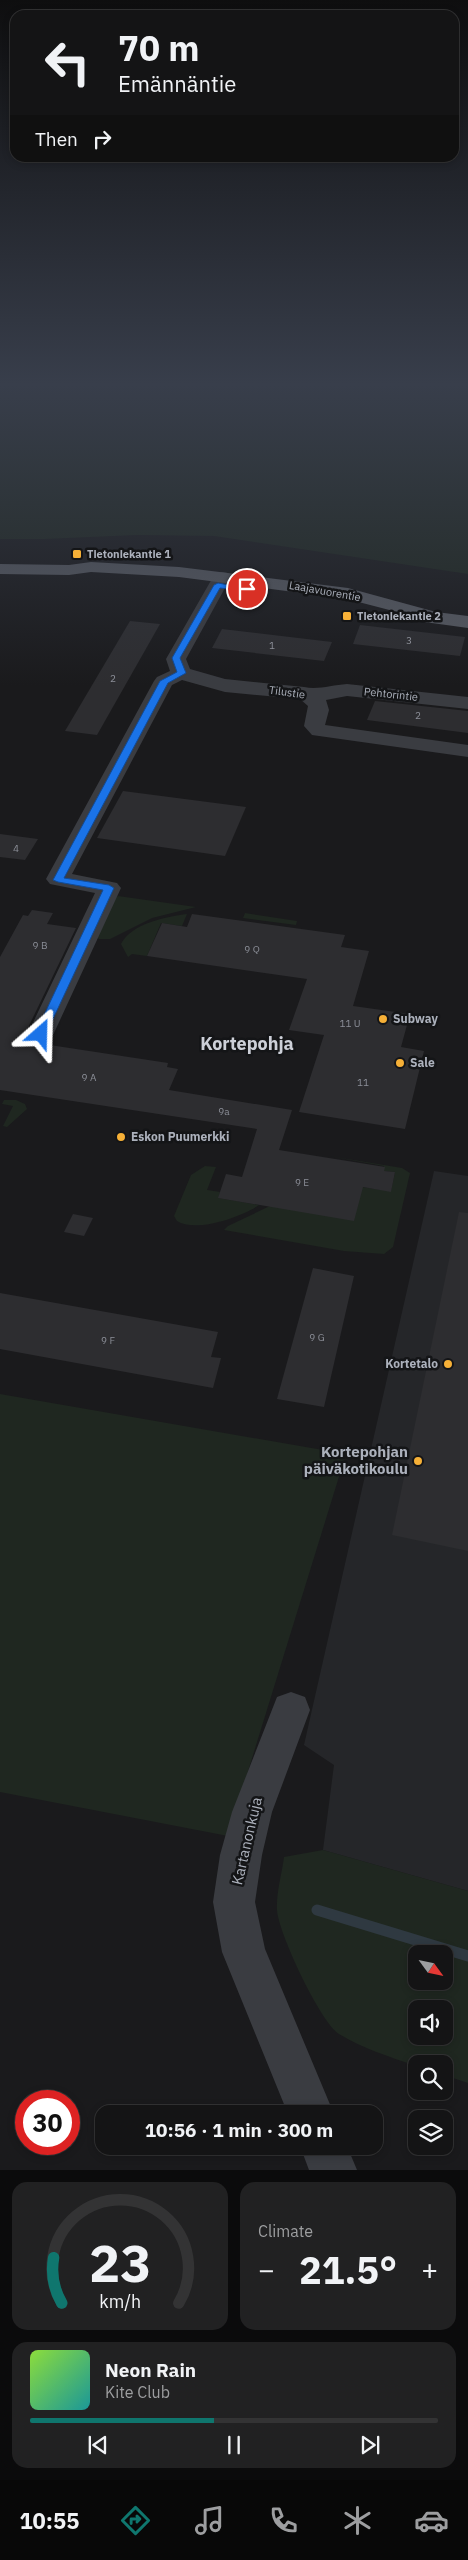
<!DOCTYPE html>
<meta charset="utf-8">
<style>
:root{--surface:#141415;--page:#212122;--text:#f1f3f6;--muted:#9d9ea0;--line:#333334;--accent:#0f766e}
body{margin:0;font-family:"IBM Plex Sans",sans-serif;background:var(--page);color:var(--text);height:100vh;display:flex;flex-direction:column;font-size:19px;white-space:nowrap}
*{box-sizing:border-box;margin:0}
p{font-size:16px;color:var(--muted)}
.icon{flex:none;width:28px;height:28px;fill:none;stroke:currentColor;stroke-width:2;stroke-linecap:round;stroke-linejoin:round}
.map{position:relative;height:2170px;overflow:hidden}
.sheet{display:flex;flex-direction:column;gap:12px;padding:12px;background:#0b0b0c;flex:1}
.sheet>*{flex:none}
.top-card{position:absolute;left:10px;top:10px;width:449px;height:152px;border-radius:15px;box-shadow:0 2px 8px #0003,0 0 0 1px var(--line);background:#141415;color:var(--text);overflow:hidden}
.needle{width:32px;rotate:123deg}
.buttons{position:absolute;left:408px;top:1945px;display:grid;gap:10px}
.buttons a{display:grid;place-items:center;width:45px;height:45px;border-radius:10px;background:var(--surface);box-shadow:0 2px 8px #0003,0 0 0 1px var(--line);font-size:25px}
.speed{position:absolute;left:15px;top:2090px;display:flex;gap:10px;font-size:25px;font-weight:700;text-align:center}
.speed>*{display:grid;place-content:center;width:65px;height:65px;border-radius:50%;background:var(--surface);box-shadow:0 2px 8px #0003,0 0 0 1px var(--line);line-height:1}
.speed .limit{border:8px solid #d22;background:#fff;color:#111}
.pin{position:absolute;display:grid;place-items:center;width:42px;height:42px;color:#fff;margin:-21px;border:2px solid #fff;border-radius:50%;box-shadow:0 1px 5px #0007}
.me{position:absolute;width:55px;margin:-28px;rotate:25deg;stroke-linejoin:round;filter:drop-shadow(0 0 4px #0008)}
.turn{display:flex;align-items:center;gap:18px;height:105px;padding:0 25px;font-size:22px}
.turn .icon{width:65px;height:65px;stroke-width:2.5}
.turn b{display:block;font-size:35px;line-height:42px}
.then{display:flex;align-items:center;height:48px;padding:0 25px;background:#0003;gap:10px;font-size:19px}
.big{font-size:38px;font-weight:700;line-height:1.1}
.sheet .tile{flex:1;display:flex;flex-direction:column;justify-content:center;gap:8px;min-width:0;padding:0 18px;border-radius:15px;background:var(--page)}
.sheet .dial{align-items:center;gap:0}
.dial svg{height:130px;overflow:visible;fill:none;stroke:var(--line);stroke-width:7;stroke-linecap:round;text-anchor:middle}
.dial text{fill:var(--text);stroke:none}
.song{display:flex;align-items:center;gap:15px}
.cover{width:60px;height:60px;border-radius:8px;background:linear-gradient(135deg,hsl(90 70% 55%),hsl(180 70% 35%))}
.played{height:5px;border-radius:2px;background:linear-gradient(90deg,var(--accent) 45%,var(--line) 45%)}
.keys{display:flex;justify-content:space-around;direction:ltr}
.heat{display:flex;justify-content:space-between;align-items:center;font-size:28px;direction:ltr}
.sheet .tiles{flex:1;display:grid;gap:12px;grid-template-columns:1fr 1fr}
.tile:last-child{grid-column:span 2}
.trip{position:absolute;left:95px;top:2105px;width:288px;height:50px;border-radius:15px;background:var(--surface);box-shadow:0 2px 8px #0003,0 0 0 1px var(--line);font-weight:700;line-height:50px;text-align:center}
.tab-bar{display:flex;height:80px;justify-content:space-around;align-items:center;background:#080808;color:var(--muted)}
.tab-bar .icon{width:35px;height:35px}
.tab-bar .current{color:var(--accent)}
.tab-bar b{font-size:22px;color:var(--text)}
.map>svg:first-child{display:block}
</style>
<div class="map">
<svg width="468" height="2170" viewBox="0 0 468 2170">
<rect width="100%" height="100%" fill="#1a1a1c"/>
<!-- built -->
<polygon fill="#252629" points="434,1171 468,1176 468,1891 323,1850 334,1765 304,1745"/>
<!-- green -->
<g fill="#1f2720" fill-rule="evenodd">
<polygon points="0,382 468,382 468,574 214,536 137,535 45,539 0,539"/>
<polygon points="118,896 196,907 152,918 110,939 99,939 94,934 110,901"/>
<polygon points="245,913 297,921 296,925 243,918"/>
<path d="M 187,914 L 182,926 L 161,923 L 147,956 L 132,954 L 128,957 L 121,944 C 132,923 166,917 187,914 Z"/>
<polygon points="4,1100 16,1100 25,1104 27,1109 7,1127 3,1126 13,1106 2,1104"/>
<polygon points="329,1156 402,1168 410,1173 393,1247 384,1254 344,1251 224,1230 228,1226 270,1206 354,1186 391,1191 395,1172 384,1171 384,1166"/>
<path d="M 205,1166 L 216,1167 L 207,1190 L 220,1192 L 219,1198 L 259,1205 C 241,1217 196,1233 177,1221 L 174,1216 L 191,1175 Z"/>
<polygon points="0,1394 346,1454 228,1836 0,1792"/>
<path d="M 323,1850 L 468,1891 L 468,2083 L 444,2075 L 444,2064 L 416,2064 L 416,2066 C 390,2057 362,2048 339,2034 C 320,2022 278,1932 277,1910 C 276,1893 282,1873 284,1857 ZM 416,1954 L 444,1954 L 444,1981 L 416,1981 ZM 416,2009 L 444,2009 L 444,2036 L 416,2036 Z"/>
</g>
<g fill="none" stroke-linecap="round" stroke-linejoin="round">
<!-- stream -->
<polyline stroke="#2f3941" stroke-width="11" points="317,1910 468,1956"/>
</g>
<!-- building -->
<g fill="#2d2d30">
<polygon points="130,621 160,624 97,735 65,731"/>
<polygon points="360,625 465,637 460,656 353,644"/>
<polygon points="222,629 332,642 324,661 212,648"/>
<polygon points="375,701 468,711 468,733 367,720"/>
<polygon points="123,791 246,807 225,856 97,838"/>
<polygon points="0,834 38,839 25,860 0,857"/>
<polygon points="32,910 53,913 47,924 76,928 26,1032 30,1042 168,1063 167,1067 178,1069 169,1090 292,1110 279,1150 385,1167 384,1171 395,1172 391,1192 363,1187 354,1221 218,1198 226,1174 242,1177 257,1129 0,1090 0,957 23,915 28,916"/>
<polygon points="192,914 345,935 341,947 369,951 353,1006 410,1014 401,1047 424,1051 405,1129 299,1112 324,1035 289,1030 307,979 147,956 162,923 187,927"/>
<polygon points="459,1212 468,1213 468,1551 392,1535"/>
<polygon points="73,1214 93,1218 84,1236 64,1232"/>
<polygon points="313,1268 354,1276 324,1407 277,1399"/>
<polygon points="0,1293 218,1332 211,1357 221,1358 213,1388 0,1349"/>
</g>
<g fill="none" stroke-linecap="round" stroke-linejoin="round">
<!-- minor -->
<g fill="#3a3c41" fill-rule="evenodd">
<path d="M 222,572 L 228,573 L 231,577 L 186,659 L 190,669 L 225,679 L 304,687 C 318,690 332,685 347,684 L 468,697 L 468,709 L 347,696 L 326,700 L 329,710 L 325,725 L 468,745 L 468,757 L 312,735 L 304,726 L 308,706 L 300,699 L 225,692 L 182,680 L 172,685 L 72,874 L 117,883 L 121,888 L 54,1033 L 50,1039 L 41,1042 L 32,1039 L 28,1033 L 95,893 L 50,884 L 46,879 L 154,681 L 157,677 L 170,671 L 166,659 L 213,577 L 216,573 Z"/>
<polygon points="291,1692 305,1697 310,1710 272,1812 262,1855 255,1902 265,1949 334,2114 288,2114 222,1952 213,1902 220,1855 232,1812 277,1697"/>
<polygon points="300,2146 347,2146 357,2170 309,2170"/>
</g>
<!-- major -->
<polygon fill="#565960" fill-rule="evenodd" points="91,562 179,567 348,588 436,612 468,616 468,628 410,620 403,618 401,613 347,599 179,577 91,572 69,575 0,574 0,564 69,565"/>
</g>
<!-- sky -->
<linearGradient id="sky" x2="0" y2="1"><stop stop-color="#0e0e0f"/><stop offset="0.56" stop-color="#383e4b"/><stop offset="1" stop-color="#383e4b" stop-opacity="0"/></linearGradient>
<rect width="468" height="686" fill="url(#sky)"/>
<!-- route -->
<polygon fill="#1a73e8" stroke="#114b97" points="218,583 250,589 247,591 220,588 180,658 186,673 168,683 64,878 109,885 114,888 46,1034 45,1036 37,1036 35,1034 103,890 58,882 53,880 160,681 177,672 172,658 214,585"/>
<!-- markers -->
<g fill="#f6b037" stroke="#141517" stroke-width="2">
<rect x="72" y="549" width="10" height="10" rx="2.5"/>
<rect x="342" y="611" width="10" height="10" rx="2.5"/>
<circle cx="383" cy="1019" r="5"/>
<circle cx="400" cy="1063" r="5"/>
<circle cx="121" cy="1137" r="5"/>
<circle cx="448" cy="1364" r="5"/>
<circle cx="418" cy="1461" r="5"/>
</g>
<g text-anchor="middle" stroke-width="5" stroke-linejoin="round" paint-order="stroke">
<!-- number labels -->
<g font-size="10" fill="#8c8f98">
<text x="409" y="644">3</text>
<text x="272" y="649">1</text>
<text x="113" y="682">2</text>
<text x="418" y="719">2</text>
<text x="16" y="852">4</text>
<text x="40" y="949">9 B</text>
<text x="252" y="953">9 Q</text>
<text x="350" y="1027">11 U</text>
<text x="89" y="1081">9 A</text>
<text x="363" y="1086">11</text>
<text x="224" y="1115">9a</text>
<text x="302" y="1186">9 E</text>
<text x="317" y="1341">9 G</text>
<text x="108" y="1344">9 F</text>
</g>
<!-- far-poi labels -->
<g font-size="11" font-weight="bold" fill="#acb1bc" stroke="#141517" text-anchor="start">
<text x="87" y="558">Tietoniekantie 1</text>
<text x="357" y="620">Tietoniekantie 2</text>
</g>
<!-- far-street labels -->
<g font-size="11" fill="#acb1bc" stroke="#141517">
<text transform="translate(325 591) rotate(10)" y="4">Laajavuorentie</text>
<text transform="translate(287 692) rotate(8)" y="4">Tilustie</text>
<text transform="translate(391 694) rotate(6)" y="4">Pehtorintie</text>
</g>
<!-- poi labels -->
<g font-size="12" font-weight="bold" fill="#acb1bc" stroke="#141517" text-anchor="start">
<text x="393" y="1023">Subway</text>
<text x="410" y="1067">Sale</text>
<text x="131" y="1141">Eskon Puumerkki</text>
<text x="438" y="1368" text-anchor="end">Kortetalo</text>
</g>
<!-- near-poi labels -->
<g font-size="15" font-weight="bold" fill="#acb1bc" stroke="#141517" text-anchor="end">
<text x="408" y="1457">Kortepohjan<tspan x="408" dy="17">päiväkotikoulu</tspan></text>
</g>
<!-- near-street labels -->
<g font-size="15" fill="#acb1bc" stroke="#141517">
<text transform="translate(247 1841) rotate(-77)" y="5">Kartanonkuja</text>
</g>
<!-- district labels -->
<g font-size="18" font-weight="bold" fill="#cdd0d8" stroke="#141517">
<text x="247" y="1050">Kortepohja</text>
</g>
</g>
</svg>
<div class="buttons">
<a><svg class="needle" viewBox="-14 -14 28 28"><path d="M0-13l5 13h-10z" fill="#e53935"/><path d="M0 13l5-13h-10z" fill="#9d9ea0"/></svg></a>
<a><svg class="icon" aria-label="sound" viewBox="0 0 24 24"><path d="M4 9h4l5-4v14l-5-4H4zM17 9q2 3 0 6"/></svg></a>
<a><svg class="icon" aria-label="search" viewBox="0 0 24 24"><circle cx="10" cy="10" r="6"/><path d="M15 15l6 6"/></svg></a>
<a><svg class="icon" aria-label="layers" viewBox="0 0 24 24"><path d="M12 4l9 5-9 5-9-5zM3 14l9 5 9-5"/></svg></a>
</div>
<div class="speed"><div class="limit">30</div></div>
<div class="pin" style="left:247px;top:589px;background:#d93025"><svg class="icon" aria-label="arrive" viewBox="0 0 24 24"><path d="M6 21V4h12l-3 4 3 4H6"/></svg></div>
<svg class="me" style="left:41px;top:1034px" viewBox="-20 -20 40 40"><path d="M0-17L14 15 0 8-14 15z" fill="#1a73e8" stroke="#fff" stroke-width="4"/></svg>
<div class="trip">10:56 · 1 min · 300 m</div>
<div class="top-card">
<div class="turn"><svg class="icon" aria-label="left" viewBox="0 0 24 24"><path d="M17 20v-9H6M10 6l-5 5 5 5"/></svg><div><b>70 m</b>Emännäntie</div></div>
<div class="then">Then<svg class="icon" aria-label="right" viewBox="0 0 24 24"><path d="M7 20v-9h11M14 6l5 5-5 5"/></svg></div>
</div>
</div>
<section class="sheet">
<div class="tiles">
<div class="tile dial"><svg viewBox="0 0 100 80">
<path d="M14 69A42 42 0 1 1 86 69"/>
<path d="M14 69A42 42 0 0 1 9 41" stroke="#0f766e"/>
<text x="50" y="56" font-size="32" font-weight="700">23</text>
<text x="50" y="72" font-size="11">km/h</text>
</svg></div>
<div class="tile"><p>Climate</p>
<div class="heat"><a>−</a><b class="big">21.5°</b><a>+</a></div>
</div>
<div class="tile">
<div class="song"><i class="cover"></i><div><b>Neon Rain</b><p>Kite Club</p></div></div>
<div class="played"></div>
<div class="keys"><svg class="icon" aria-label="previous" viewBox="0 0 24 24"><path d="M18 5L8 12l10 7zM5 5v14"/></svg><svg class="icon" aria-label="pause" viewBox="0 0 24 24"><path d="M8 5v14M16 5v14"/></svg><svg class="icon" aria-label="next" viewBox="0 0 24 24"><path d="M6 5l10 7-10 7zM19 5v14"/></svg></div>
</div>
</div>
</section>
<nav class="tab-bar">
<b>10:55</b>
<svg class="icon current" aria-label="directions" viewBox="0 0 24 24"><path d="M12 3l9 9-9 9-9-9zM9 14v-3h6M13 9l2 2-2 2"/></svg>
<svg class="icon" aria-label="music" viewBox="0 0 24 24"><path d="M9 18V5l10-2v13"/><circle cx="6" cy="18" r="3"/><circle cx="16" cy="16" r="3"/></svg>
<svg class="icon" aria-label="phone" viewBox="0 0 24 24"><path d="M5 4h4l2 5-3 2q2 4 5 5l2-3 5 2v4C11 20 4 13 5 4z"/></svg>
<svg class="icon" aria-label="climate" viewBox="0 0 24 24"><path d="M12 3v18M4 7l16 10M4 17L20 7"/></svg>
<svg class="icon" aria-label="car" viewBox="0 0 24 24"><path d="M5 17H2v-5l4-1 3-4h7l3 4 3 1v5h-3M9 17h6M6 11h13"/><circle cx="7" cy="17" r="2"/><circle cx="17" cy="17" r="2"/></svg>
</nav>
